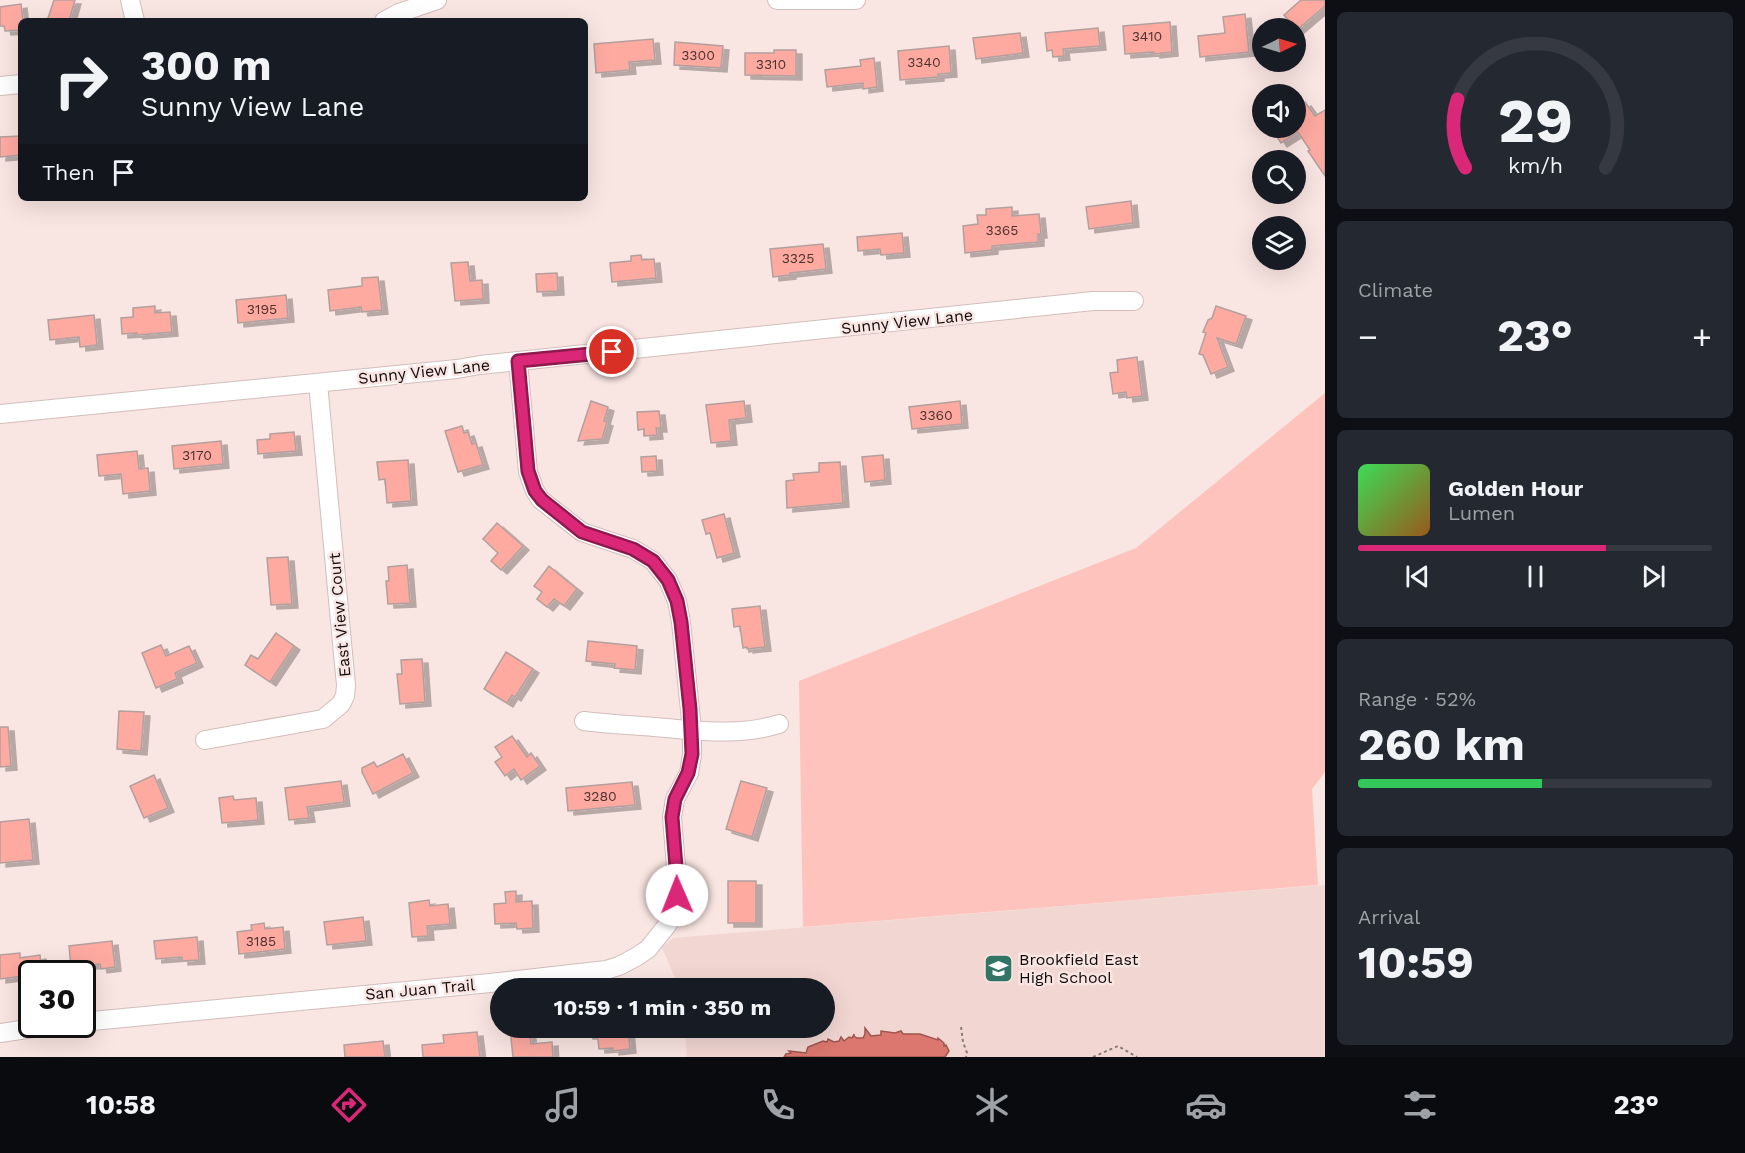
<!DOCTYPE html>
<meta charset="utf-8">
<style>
:root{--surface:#171b24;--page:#242831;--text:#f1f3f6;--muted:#9ea1a6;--line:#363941;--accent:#db2777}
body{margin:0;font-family:"Work Sans",sans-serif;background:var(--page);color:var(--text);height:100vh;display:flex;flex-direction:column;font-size:22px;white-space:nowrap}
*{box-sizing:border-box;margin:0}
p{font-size:20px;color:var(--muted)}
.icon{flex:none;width:33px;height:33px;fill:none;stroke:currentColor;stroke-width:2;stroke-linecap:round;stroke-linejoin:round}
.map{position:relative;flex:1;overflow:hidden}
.drawer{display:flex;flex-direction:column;gap:12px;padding:12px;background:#0d0f14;width:420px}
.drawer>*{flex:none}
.hud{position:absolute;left:18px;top:18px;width:570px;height:183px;border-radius:9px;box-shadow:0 6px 24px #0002;background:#171b24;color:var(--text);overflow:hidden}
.needle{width:39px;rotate:85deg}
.buttons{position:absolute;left:1252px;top:18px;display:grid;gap:12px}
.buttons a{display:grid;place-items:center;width:54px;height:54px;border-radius:50%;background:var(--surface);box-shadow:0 6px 24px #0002;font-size:30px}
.speed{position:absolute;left:18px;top:960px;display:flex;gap:12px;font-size:30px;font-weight:700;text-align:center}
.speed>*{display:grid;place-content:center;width:78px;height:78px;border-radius:50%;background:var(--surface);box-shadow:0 6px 24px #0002;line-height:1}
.speed .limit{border:3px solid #111;border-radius:9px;background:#fff;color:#111}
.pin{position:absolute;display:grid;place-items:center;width:51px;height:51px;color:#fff;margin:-26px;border:3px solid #fff;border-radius:50%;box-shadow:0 2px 6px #0007}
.me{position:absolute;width:66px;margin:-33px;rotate:359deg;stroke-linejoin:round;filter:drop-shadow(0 0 4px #0008)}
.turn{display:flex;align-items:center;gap:21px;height:126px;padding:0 24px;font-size:27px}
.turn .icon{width:78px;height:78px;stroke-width:2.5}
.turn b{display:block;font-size:42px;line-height:51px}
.then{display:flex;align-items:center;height:57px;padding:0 24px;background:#0003;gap:12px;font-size:22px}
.big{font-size:45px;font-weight:700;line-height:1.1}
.drawer .tile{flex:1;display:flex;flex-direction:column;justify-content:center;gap:9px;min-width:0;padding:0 21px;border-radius:9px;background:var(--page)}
.drawer .dial{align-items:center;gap:0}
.dial svg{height:156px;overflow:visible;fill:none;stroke:var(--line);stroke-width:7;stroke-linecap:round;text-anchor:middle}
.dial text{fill:var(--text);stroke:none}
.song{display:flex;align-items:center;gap:18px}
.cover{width:72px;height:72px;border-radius:9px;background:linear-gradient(135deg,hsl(130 70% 55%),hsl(30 70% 35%))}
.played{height:6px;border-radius:3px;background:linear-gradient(90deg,var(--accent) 70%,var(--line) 70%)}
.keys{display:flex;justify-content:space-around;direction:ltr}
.heat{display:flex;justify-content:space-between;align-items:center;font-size:33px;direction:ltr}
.charge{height:9px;border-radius:4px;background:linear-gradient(90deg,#34c759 52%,var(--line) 0)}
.trip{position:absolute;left:490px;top:978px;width:345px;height:60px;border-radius:30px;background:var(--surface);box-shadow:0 6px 24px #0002;font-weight:700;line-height:60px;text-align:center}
.tab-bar{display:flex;height:96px;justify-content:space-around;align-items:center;background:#090b0e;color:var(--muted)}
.tab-bar .icon{width:42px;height:42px}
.tab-bar .active{color:var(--accent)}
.tab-bar b{font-size:27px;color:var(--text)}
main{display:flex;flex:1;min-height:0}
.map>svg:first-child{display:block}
</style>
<main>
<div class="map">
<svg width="1325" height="1057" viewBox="0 0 1325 1057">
<defs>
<filter id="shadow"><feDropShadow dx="6" dy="4" stdDeviation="0" flood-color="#0004"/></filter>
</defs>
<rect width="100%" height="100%" fill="#f9e5e2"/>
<!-- built -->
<polygon fill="#f2d6d2" points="1325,885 1325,1057 687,1057 685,1028 825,1028 825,988 679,988 662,947 673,938"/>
<!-- green -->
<polygon fill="#fdc3bc" points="1325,393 1325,772 1312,789 1318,885 803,927 799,681 1136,548"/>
<!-- water -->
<polygon fill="#db776e" stroke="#9e5650" stroke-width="1.5" points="865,1028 871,1036 881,1035 881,1031 895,1033 901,1031 903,1034 920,1034 938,1040 938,1038 944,1043 944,1046 946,1045 949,1051 945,1057 784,1057 786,1054 791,1053 789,1051 806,1053 808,1047 823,1041 827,1042 828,1039 834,1042 839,1041 841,1037 844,1041 849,1037 852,1038 854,1034 854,1036 857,1038 863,1038 865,1034"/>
<!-- building -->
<g fill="#feaaa1" stroke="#b3a09e" stroke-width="1.5" filter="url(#shadow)">
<polygon points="54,0 75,0 69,21 47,21"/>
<polygon points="1301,0 1325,0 1325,6 1297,30 1284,15"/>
<polygon points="21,4 23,21 21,21 21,30 5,31 4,26 0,26 0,7"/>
<polygon points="1245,14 1249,52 1200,57 1198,36 1225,33 1223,17"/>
<polygon points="1170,22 1172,52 1154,54 1154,52 1125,54 1123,26"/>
<polygon points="1098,28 1100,46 1063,49 1064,56 1053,57 1052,50 1047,51 1045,33"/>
<polygon points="1020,33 1023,53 976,59 973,38"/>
<polygon points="653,39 655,60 629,62 630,70 596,73 594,44"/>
<polygon points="675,42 723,46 721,68 674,65"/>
<polygon points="949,46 951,73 938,74 938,77 900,80 898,51"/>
<polygon points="774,50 796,50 796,76 745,75 745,53 774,53"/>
<polygon points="874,58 877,87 863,89 863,83 827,87 825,70 861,66 860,60"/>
<polygon points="1305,102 1315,116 1325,110 1325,176 1308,151 1310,150 1298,132 1281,143 1271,128 1296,128 1296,108"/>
<polygon points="21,136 21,155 0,157 0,137"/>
<polygon points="1131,201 1133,223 1089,229 1086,207"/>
<polygon points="1012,207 1012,216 1039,214 1041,234 1038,234 1038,242 992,246 992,250 965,253 963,226 978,224 977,215 986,215 986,209"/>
<polygon points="902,233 904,253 881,255 880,249 858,251 857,237"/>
<polygon points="823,244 826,269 790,273 790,275 773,277 770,249"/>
<polygon points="641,255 642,260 654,259 656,278 612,282 610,263 631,261 631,256"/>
<polygon points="468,262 470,281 482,280 483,299 455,301 451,263"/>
<polygon points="557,273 558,291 537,292 536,274"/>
<polygon points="378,277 382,310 362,312 361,307 330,311 328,290 362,286 362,278"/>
<polygon points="286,295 288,318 238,323 236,300"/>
<polygon points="155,306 155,313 170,312 172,332 137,335 137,333 122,334 121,318 133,317 133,308"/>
<polygon points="1216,306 1246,316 1236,344 1217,338 1228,367 1211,374 1203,355 1199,354 1206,333 1203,332 1208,320 1212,318"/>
<polygon points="94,315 97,345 80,347 79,337 50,340 48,320"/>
<polygon points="1137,357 1142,396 1127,398 1126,392 1113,394 1110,373 1118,372 1117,360"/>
<polygon points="591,401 608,407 604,421 607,422 602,439 578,441"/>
<polygon points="744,401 746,418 729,420 731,441 711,443 706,405"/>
<polygon points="960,401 962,424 912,429 909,407"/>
<polygon points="659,411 661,428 656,428 657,435 644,436 644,429 638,430 637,412"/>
<polygon points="462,426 464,433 468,432 472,444 476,443 483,465 458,472 445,431"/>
<polygon points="294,432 296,451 258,454 257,440 270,439 270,434"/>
<polygon points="221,441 223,464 174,469 172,446"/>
<polygon points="137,451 139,469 148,468 150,491 123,494 121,474 99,476 97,455"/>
<polygon points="883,455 885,480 865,482 862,457"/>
<polygon points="656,456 657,471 642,472 641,457"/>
<polygon points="408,460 411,501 387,503 385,479 379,480 377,462"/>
<polygon points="840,462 843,503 787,508 786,481 794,480 793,474 819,472 819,463"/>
<polygon points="724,514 734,553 717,558 710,533 706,534 702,520"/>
<polygon points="497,523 523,546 501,570 491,561 498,553 483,539"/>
<polygon points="288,557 292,604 271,605 267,558"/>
<polygon points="407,565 410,603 388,604 386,581 389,581 388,567"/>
<polygon points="549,566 577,589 564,606 554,599 547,607 537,599 542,592 534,586"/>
<polygon points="760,606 765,647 747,649 747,647 743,648 740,626 734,627 732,609"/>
<polygon points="276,633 294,646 270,682 245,665 251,655 258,659"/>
<polygon points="588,641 637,646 635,670 614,668 615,664 586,661"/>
<polygon points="161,645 166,656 189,646 197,663 175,673 177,679 156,688 142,653"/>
<polygon points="506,652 533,669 515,697 512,695 507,703 484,689"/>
<polygon points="422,659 425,702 400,704 397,674 402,674 401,660"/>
<polygon points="119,711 144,712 141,751 117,749"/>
<polygon points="0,727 8,727 11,766 0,767"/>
<polygon points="512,736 527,757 531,753 540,766 521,780 514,769 505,776 495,762 502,757 495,747"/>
<polygon points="403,754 413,773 373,794 362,772 362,768 374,762 377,767"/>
<polygon points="154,775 168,808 144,818 130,786"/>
<polygon points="341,781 344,802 307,807 309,818 289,820 285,788"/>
<polygon points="741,781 767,788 752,837 726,829"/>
<polygon points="632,782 635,805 568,811 566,788"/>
<polygon points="233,796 234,800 256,798 258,820 222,823 219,798"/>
<polygon points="29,819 33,860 0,863 0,822"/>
<rect x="728" y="881" width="28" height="42"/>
<polygon points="516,891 516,902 532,901 533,928 517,929 516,923 495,924 494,904 506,903 505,892"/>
<polygon points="429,900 430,906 448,904 450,924 427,926 428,936 412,937 409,903"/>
<polygon points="363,917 366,941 327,945 324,922"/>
<polygon points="264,923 265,929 283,927 285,949 239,954 237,932 252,930 251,925"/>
<polygon points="197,937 199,960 182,961 182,957 156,959 154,941"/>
<polygon points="112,941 115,967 101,969 100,964 71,967 69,946"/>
<polygon points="20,953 20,958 40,955 42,974 32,974 32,975 0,979 0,955"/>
<polygon points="510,1028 529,1028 531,1044 552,1042 553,1057 513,1057"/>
<polygon points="592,1028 628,1028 630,1049 613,1051 613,1048 599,1049 598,1039 593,1039"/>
<polygon points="477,1032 480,1057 423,1057 422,1045 444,1043 443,1035"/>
<polygon points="383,1041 385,1057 345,1057 344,1045"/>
</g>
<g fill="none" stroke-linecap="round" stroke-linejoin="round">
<defs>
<g id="minor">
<polyline points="130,0 135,21"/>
<polyline points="777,0 856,0"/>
<polyline points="384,21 399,13 437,0"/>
<polyline points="0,86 21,84"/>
<polyline points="0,414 457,369 480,365 1093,301 1134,301"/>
<path d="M 584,721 C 607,724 630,725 654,727 C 695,730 738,737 779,724"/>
<polyline points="205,740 323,719 341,704 345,696 346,685 342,643 318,383"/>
<polyline points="82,1022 490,983 606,970 619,966 636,957 648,949 668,924 673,910 677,895 677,879 672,817 675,799 689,773 692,755 692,730 681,622 677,601 668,580 653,561 633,549 582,532 541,500 535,491 528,472 518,361"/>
<polyline points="0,1033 60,1024"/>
</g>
</defs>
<!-- minor casing -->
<use href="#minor" stroke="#d2bebb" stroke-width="20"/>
<!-- path -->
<g stroke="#897c7a" stroke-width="2" stroke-dasharray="3 3" stroke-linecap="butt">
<polyline points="961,1027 963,1042 967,1053 966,1057"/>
<polyline points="1093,1057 1118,1046 1137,1057"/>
</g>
<!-- minor -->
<use href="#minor" stroke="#fff" stroke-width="18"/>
</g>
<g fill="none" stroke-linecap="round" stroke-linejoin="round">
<defs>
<polyline id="route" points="612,352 518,361 528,471 535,491 542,500 582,532 633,549 653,561 668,580 677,601 681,622 690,709 692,754 688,773 675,799 672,817 677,879 677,895"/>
</defs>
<!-- route casing -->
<use href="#route" stroke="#8e194d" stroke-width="15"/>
<!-- route -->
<use href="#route" stroke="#db2777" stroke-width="10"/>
</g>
<!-- icons -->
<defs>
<symbol id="school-square" viewBox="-11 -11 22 22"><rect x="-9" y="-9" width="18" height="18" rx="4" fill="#327465" stroke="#f9e5e2"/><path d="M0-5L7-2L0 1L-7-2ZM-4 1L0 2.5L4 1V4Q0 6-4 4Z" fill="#fff"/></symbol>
</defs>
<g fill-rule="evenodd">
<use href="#school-square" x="982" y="952" width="33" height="33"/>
</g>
<g text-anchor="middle" stroke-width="5" stroke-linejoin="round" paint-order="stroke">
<!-- number labels -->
<g font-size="14" fill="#4c3230">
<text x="1147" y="41">3410</text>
<text x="698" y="60">3300</text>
<text x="924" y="67">3340</text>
<text x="771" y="69">3310</text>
<text x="1002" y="235">3365</text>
<text x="798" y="263">3325</text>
<text x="262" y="314">3195</text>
<text x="936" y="420">3360</text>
<text x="197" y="460">3170</text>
<text x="600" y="801">3280</text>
<text x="261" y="946">3185</text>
</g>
<!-- street labels -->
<g font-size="16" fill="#110a0a" stroke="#f9e5e2">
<text transform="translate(907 321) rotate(-6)" y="6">Sunny View Lane</text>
<text transform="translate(424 371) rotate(-6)" y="6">Sunny View Lane</text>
<text transform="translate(339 615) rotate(-95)" y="6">East View Court</text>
<text transform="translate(420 989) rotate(-5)" y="6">San Juan Trail</text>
</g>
<!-- poi labels -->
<g font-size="16" fill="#110a0a" stroke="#f9e5e2" text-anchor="start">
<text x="1019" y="965">Brookfield East<tspan x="1019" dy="18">High School</tspan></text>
</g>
</g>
</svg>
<div class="buttons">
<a><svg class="needle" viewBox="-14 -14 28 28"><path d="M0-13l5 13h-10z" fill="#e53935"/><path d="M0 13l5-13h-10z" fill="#9ea1a6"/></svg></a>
<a><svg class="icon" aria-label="sound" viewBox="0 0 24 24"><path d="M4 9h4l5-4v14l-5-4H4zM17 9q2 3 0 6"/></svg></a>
<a><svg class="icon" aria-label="search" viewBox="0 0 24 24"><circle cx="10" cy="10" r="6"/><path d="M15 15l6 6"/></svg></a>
<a><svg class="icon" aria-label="layers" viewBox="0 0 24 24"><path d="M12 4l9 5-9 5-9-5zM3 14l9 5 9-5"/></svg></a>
</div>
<div class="speed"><div class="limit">30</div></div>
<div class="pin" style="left:612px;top:352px;background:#d93025"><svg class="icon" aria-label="arrive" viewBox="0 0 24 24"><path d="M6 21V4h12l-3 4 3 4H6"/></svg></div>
<svg class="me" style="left:677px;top:895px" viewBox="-20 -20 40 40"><circle r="19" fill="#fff"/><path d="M0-13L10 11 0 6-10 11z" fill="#db2777"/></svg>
<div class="trip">10:59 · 1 min · 350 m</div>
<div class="hud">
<div class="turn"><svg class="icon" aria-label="right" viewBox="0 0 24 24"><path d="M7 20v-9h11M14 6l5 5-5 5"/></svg><div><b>300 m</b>Sunny View Lane</div></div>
<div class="then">Then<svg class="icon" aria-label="arrive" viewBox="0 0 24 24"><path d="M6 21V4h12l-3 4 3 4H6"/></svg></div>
</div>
</div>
<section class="drawer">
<div class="tile dial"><svg viewBox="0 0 100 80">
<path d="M14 69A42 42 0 1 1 86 69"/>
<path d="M14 69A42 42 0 0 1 10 34" stroke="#db2777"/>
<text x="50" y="56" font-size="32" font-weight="700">29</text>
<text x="50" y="72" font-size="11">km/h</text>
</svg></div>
<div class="tile"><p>Climate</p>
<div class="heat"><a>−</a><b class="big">23°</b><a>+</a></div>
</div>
<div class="tile">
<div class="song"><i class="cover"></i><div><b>Golden Hour</b><p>Lumen</p></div></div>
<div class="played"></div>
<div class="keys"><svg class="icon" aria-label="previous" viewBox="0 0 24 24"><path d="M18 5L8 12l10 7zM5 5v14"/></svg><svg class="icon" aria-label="pause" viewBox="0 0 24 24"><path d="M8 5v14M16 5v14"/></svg><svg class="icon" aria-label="next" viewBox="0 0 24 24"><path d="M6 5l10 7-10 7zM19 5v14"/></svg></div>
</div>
<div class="tile"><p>Range · 52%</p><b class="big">260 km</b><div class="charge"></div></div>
<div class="tile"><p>Arrival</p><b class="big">10:59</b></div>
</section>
</main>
<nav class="tab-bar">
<b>10:58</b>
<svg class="icon active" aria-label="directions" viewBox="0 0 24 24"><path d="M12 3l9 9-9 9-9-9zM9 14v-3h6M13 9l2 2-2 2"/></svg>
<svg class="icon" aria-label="music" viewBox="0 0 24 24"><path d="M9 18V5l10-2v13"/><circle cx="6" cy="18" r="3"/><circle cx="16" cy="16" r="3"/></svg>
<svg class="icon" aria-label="phone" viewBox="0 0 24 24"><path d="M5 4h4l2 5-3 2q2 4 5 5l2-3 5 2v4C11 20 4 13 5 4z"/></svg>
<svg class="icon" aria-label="climate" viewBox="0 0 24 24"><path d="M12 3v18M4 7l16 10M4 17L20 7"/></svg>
<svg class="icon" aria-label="car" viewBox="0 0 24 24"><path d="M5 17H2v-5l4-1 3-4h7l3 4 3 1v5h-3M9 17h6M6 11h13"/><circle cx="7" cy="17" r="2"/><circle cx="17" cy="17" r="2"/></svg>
<svg class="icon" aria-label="filters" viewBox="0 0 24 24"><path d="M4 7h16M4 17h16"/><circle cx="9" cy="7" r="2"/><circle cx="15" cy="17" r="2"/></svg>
<b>23°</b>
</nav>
